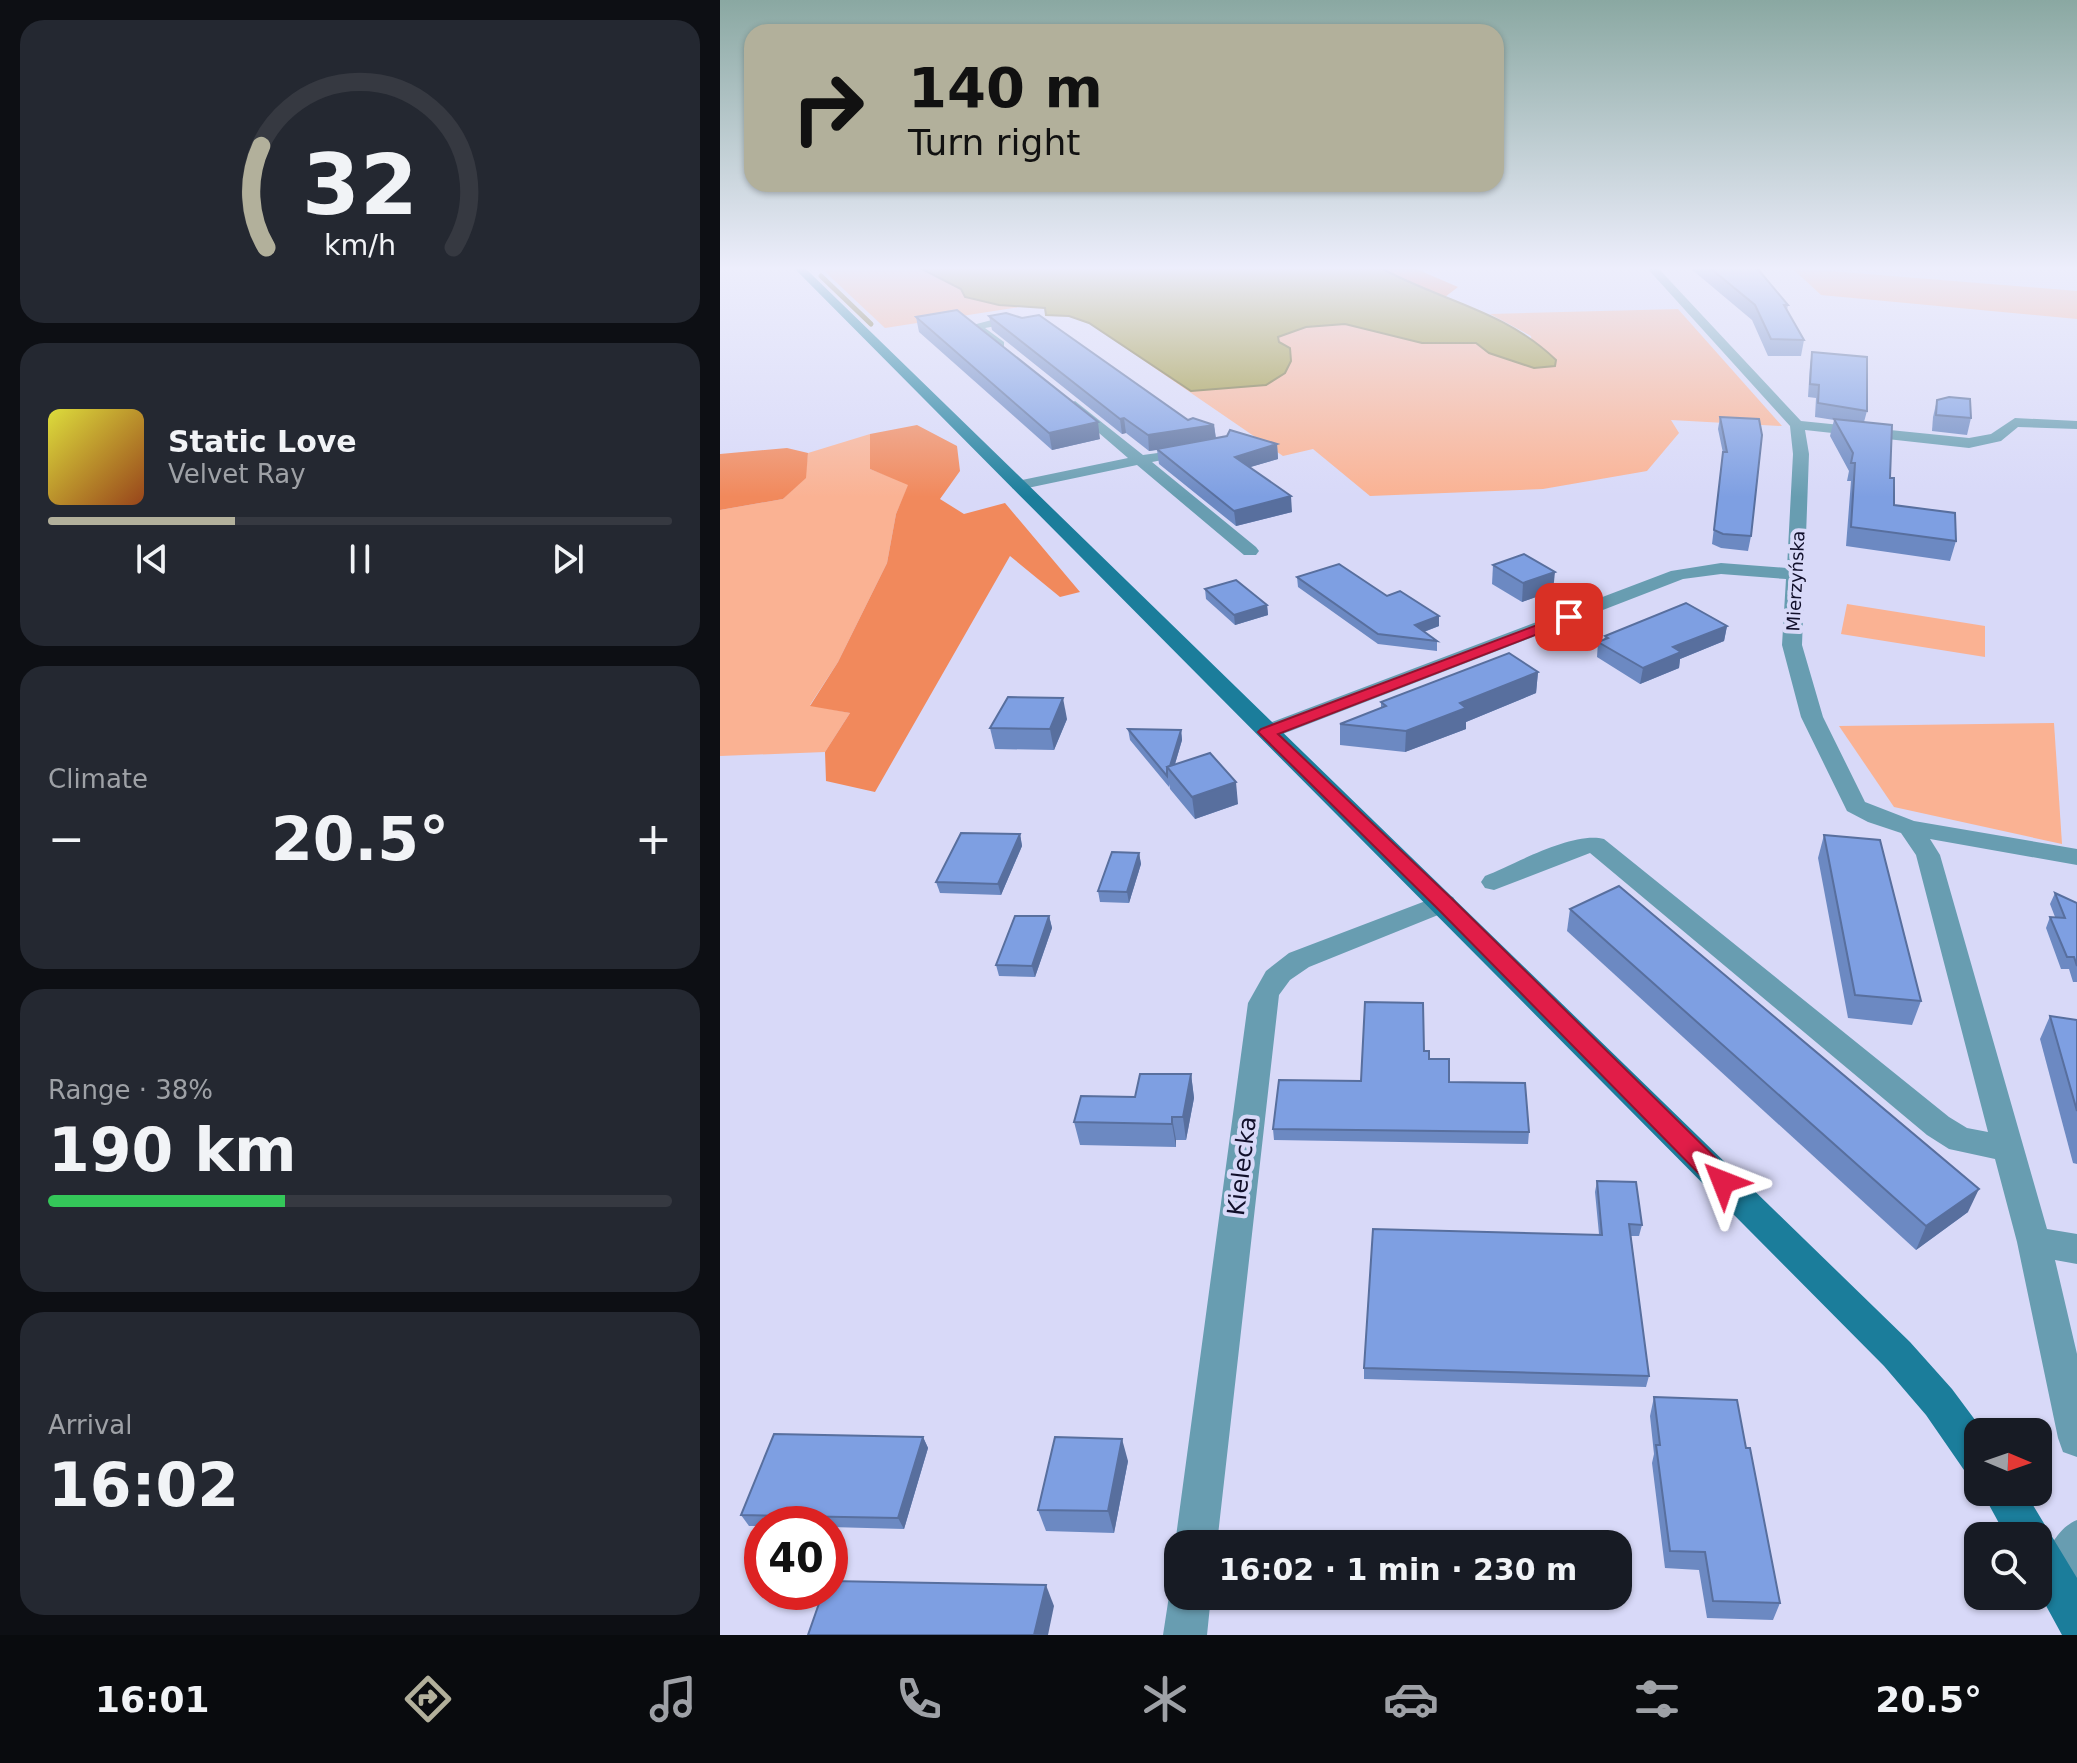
<!DOCTYPE html>
<meta charset="utf-8">
<style>
:root{--surface:#171b24;--page:#242831;--text:#f1f3f6;--muted:#9ea1a6;--line:#363941;--accent:#b2b09b}
body{margin:0;font-family:"DejaVu Sans",sans-serif;background:var(--page);color:var(--text);height:100vh;display:flex;flex-direction:column;font-size:30px;white-space:nowrap}
*{box-sizing:border-box;margin:0}
p{font-size:26px;color:var(--muted)}
.icon{flex:none;width:44px;height:44px;fill:none;stroke:currentColor;stroke-width:2;stroke-linecap:round;stroke-linejoin:round}
.map{position:relative;flex:1;overflow:hidden}
.drawer{display:flex;flex-direction:column;gap:20px;padding:20px;background:#0d0f14;width:720px}
.drawer>*{flex:none}
.guide{position:absolute;left:24px;top:24px;width:760px;height:168px;border-radius:24px;box-shadow:0 2px 6px #0004;background:#b2b09b;color:#111;overflow:hidden}
.needle{width:52px;rotate:92deg}
.tools{position:absolute;left:1244px;top:1418px;display:grid;gap:16px}
.tools a{display:grid;place-items:center;width:88px;height:88px;border-radius:16px;background:var(--surface);box-shadow:0 2px 6px #0004;font-size:40px}
.speed{position:absolute;left:24px;top:1506px;display:flex;gap:16px;font-size:40px;font-weight:700;text-align:center}
.speed>*{display:grid;place-content:center;width:104px;height:104px;border-radius:50%;background:var(--surface);box-shadow:0 2px 6px #0004;line-height:1}
.speed .limit{border:12px solid #d22;background:#fff;color:#111}
.pin{position:absolute;display:grid;place-items:center;width:68px;height:68px;color:#fff;margin:-34px;border-radius:16px;box-shadow:0 4px 12px #0006}
.me{position:absolute;width:88px;margin:-44px;rotate:315deg;stroke-linejoin:round;filter:drop-shadow(0 0 6px #0008)}
.turn{display:flex;align-items:center;gap:28px;height:168px;padding:0 32px;font-size:36px}
.turn .icon{width:104px;height:104px;stroke-width:2.5}
.turn b{display:block;font-size:56px;line-height:68px}
.big{font-size:60px;font-weight:700;line-height:1.1}
.drawer .card{flex:1;display:flex;flex-direction:column;justify-content:center;gap:12px;min-width:0;padding:0 28px;border-radius:24px;background:var(--page)}
.drawer .dial{align-items:center;gap:0}
.dial svg{height:208px;overflow:visible;fill:none;stroke:var(--line);stroke-width:7;stroke-linecap:round;text-anchor:middle}
.dial text{fill:var(--text);stroke:none}
.song{display:flex;align-items:center;gap:24px}
.cover{width:96px;height:96px;border-radius:12px;background:linear-gradient(135deg,hsl(60 70% 55%),hsl(20 70% 35%))}
.played{height:8px;border-radius:4px;background:linear-gradient(90deg,var(--accent) 30%,var(--line) 30%)}
.keys{display:flex;justify-content:space-around;direction:ltr}
.heat{display:flex;justify-content:space-between;align-items:center;font-size:44px;direction:ltr}
.charge{height:12px;border-radius:6px;background:linear-gradient(90deg,#34c759 38%,var(--line) 0)}
.trip{position:absolute;left:444px;top:1530px;width:468px;height:80px;border-radius:24px;background:var(--surface);box-shadow:0 2px 6px #0004;font-weight:700;line-height:80px;text-align:center}
.tab-bar{display:flex;height:128px;justify-content:space-around;align-items:center;background:#090b0e;color:var(--muted)}
.tab-bar .icon{width:56px;height:56px}
.tab-bar .current{color:var(--accent)}
.tab-bar b{font-size:36px;color:var(--text)}
main{display:flex;flex:1;min-height:0}
.map>svg:first-child{display:block}
</style>
<main>
<section class="drawer">
<div class="card dial"><svg viewBox="0 0 100 80">
<path d="M14 69A42 42 0 1 1 86 69"/>
<path d="M14 69A42 42 0 0 1 12 30" stroke="#b2b09b"/>
<text x="50" y="56" font-size="32" font-weight="700">32</text>
<text x="50" y="72" font-size="11">km/h</text>
</svg></div>
<div class="card">
<div class="song"><i class="cover"></i><div><b>Static Love</b><p>Velvet Ray</p></div></div>
<div class="played"></div>
<div class="keys"><svg class="icon" aria-label="previous" viewBox="0 0 24 24"><path d="M18 5L8 12l10 7zM5 5v14"/></svg><svg class="icon" aria-label="pause" viewBox="0 0 24 24"><path d="M8 5v14M16 5v14"/></svg><svg class="icon" aria-label="next" viewBox="0 0 24 24"><path d="M6 5l10 7-10 7zM19 5v14"/></svg></div>
</div>
<div class="card"><p>Climate</p>
<div class="heat"><a>−</a><b class="big">20.5°</b><a>+</a></div>
</div>
<div class="card"><p>Range · 38%</p><b class="big">190 km</b><div class="charge"></div></div>
<div class="card"><p>Arrival</p><b class="big">16:02</b></div>
</section>
<div class="map">
<svg width="1357" height="1635" viewBox="0 0 1357 1635">
<rect width="100%" height="100%" fill="#d8d9f8"/>
<!-- green -->
<g fill="#fab293">
<polygon points="101,268 200,268 279,305 300,307 165,328"/>
<polygon points="1072,268 1357,291 1357,319 1101,295"/>
<polygon points="958,309 1062,426 951,420 959,433 927,471 823,489 650,496 593,449 563,456 369,323 559,342 558,337 586,327 625,324 702,343 756,343 769,353 815,368 811,336 770,314"/>
<polygon points="150,434 150,469 189,484 176,514 167,563 118,662 90,705 130,713 105,752 0,756 0,510 63,499 85,478 88,453"/>
<polygon points="1127,604 1265,626 1265,657 1121,634"/>
<polygon points="1334,723 1342,844 1174,807 1119,726"/>
</g>
<!-- forest -->
<g fill="#f1895c">
<polygon points="661,268 694,268 738,287 725,297 701,290"/>
<polygon points="197,425 237,446 240,471 220,499 244,514 285,503 360,592 340,597 290,556 155,792 106,781 105,752 130,713 90,706 118,662 167,563 176,514 188,485 150,469 150,434"/>
<polygon points="67,448 88,453 86,478 63,499 0,510 0,454"/>
</g>
<!-- water -->
<path fill="#9d9539" stroke="#736d34" stroke-width="2" d="M 200,268 L 661,268 C 723,302 784,310 836,360 L 835,366 L 814,368 L 769,353 L 756,343 L 702,343 L 625,324 L 586,327 L 558,337 L 559,342 L 570,348 L 571,361 L 565,373 L 546,385 L 471,391 L 369,323 L 349,316 L 326,315 L 325,308 L 279,305 L 245,297 L 241,289 Z"/>
<g fill="none" stroke-linecap="round" stroke-linejoin="round">
<!-- stream -->
<polyline stroke="#736d34" stroke-width="5" points="101,276 151,324"/>
<!-- street -->
<g fill="#689db1" fill-rule="evenodd">
<path d="M 927,268 L 938,268 L 1081,421 L 1249,438 L 1271,434 L 1295,418 L 1357,421 L 1357,429 L 1298,427 L 1281,441 L 1249,448 L 1085,430 L 1089,454 L 1082,645 L 1103,717 L 1145,802 L 1194,821 L 1357,849 L 1357,865 L 1210,839 L 1220,855 L 1327,1229 L 1357,1234 L 1357,1264 L 1335,1260 L 1357,1354 L 1357,1457 L 1343,1452 L 1338,1438 L 1297,1242 L 1275,1159 L 1229,1149 L 1207,1135 L 870,853 L 774,890 L 765,888 L 761,882 L 765,876 C 795,864 853,831 884,839 L 1229,1117 L 1247,1128 L 1268,1132 L 1196,855 L 1181,833 L 1148,822 L 1127,811 L 1081,717 L 1062,645 L 1066,579 L 1001,574 L 963,579 L 555,737 L 547,739 L 536,732 L 539,727 L 951,571 L 1001,563 L 1067,568 L 1073,454 L 1070,426 Z"/>
<polygon points="283,317 287,318 287,324 265,328 284,342 284,348 276,348 249,326"/>
<polygon points="355,401 423,455 474,448 474,454 432,462 536,547 539,551 536,555 524,555 417,465 298,490 292,488 292,482 408,458 350,408 348,405"/>
<polygon points="724,894 733,897 737,903 733,909 589,967 570,980 559,995 497,1544 458,1544 458,1550 455,1544 528,1003 546,971 569,953"/>
<path d="M 1357,1520 L 1357,1579 L 1331,1592 L 1318,1587 L 1318,1555 C 1336,1545 1336,1529 1357,1520 Z"/>
<polygon points="458,1580 458,1596 491,1596 487,1635 443,1635 449,1596"/>
</g>
<!-- secondary -->
<g fill="#1b7d9b" fill-rule="evenodd">
<polygon points="74,268 85,268 1190,1342 1232,1389 1264,1432 1258,1432 1258,1476 1244,1470 1206,1415 1164,1366"/>
<polygon points="1262,1492 1305,1492 1357,1578 1357,1635 1342,1635 1318,1591 1318,1536 1286,1536"/>
</g>
</g>
<!-- wall -->
<g fill="#6c89c2">
<polygon points="970,268 1037,268 1068,305 1067,310 1084,340 1081,356 1048,356 1032,320"/>
<polygon points="269,316 468,420 494,425 496,438 557,444 558,459 530,467 572,512 516,526 439,464 437,450 429,451 406,433 402,434 272,330"/>
<polygon points="196,317 380,439 332,450 199,332"/>
<polygon points="1092,352 1147,411 1144,422 1170,478 1174,505 1236,541 1230,561 1126,546 1131,481 1127,481 1129,471 1110,436 1114,420 1095,417 1096,398 1088,397 1090,365"/>
<polygon points="1217,400 1251,418 1247,435 1212,431 1213,417"/>
<polygon points="1000,417 1031,536 1028,551 1001,548 992,544 1003,453 998,429"/>
<polygon points="773,565 833,591 802,602 772,584"/>
<polygon points="577,577 667,596 719,616 719,626 704,632 717,641 717,651 658,644 578,587"/>
<polygon points="485,589 547,605 548,615 515,625 486,599"/>
<polygon points="1007,626 1004,641 960,659 959,668 920,684 877,657 878,642 884,640 885,636"/>
<polygon points="818,672 816,693 746,722 746,729 685,752 620,745 620,724 661,708 661,702"/>
<polygon points="347,719 334,750 275,749 270,728"/>
<polygon points="408,729 461,730 462,740 455,764 518,804 475,819 450,789 449,784 449,787 410,740"/>
<polygon points="300,834 302,846 281,895 220,893 216,882"/>
<polygon points="1104,835 1201,1001 1192,1025 1128,1018 1098,858"/>
<polygon points="419,853 421,864 409,903 380,902 378,891"/>
<polygon points="1335,893 1357,903 1357,982 1353,982 1349,969 1341,969 1326,928 1330,917 1335,917 1330,904"/>
<polygon points="850,909 1248,1212 1196,1250 847,931"/>
<polygon points="329,916 332,928 315,977 279,976 276,965"/>
<polygon points="1330,1016 1357,1020 1357,1164 1353,1163 1320,1039"/>
<polygon points="704,1051 729,1082 809,1132 808,1144 554,1140 553,1129 641,1081"/>
<polygon points="471,1074 474,1098 466,1140 456,1140 456,1147 360,1145 354,1122"/>
<polygon points="877,1181 922,1225 919,1236 911,1236 929,1376 926,1387 644,1379 644,1368 879,1234 875,1192"/>
<polygon points="934,1397 1026,1448 1060,1603 1053,1620 987,1618 979,1570 945,1568 932,1463 934,1454 930,1416"/>
<polygon points="203,1437 208,1448 184,1529 110,1527 110,1524 42,1524 42,1526 29,1526 21,1515"/>
<polygon points="408,1461 394,1533 326,1531 318,1510"/>
</g>
<!-- shaded-wall -->
<g fill="#586f9e">
<polygon points="404,418 406,433 402,434 400,419"/>
<polygon points="378,422 380,439 332,450 329,433"/>
<polygon points="494,425 496,440 429,451 428,435"/>
<polygon points="557,444 558,459 517,471 515,457"/>
<polygon points="571,496 572,512 516,526 514,511"/>
<polygon points="835,572 833,591 802,602 803,583"/>
<polygon points="547,605 548,615 515,625 514,615"/>
<polygon points="719,616 719,626 695,635 695,625"/>
<polygon points="1007,626 1004,641 960,659 959,668 920,684 923,668 953,647"/>
<polygon points="818,672 816,693 746,722 746,729 685,752 686,731 740,703"/>
<polygon points="343,698 347,719 334,750 330,729"/>
<polygon points="461,730 462,740 452,774 449,769"/>
<polygon points="516,782 518,804 475,819 472,797"/>
<polygon points="300,834 302,846 281,895 278,884"/>
<polygon points="419,853 421,864 409,903 407,892"/>
<polygon points="329,916 332,928 315,977 312,966"/>
<polygon points="471,1074 474,1098 466,1140 463,1117"/>
<polygon points="452,1117 456,1140 456,1147 452,1124"/>
<polygon points="1259,1189 1248,1212 1196,1250 1206,1226"/>
<polygon points="203,1437 208,1448 184,1529 178,1518"/>
<polygon points="402,1439 408,1461 394,1533 388,1511"/>
<polygon points="326,1585 334,1606 328,1635 314,1635"/>
</g>
<!-- building -->
<g fill="#7e9fe2" stroke="#586f9e" stroke-width="2">
<polygon points="990,268 1037,268 1068,305 1064,305 1084,340 1051,339 1035,305"/>
<polygon points="237,310 378,422 329,433 196,317"/>
<polygon points="286,313 302,318 319,315 468,420 473,418 494,425 428,435 404,418 400,419 269,316"/>
<polygon points="1092,352 1147,357 1147,411 1098,403 1099,385 1090,384"/>
<polygon points="1229,397 1250,399 1251,418 1216,415 1217,400"/>
<polygon points="1000,417 1039,419 1042,435 1031,536 1003,534 994,530 1003,452 1007,452"/>
<polygon points="1114,419 1172,425 1170,478 1174,478 1174,505 1235,513 1236,541 1131,527 1135,463 1131,463 1133,453"/>
<polygon points="510,430 557,444 515,457 571,496 514,511 437,449 507,436"/>
<polygon points="804,554 835,572 803,583 773,565"/>
<polygon points="619,564 667,596 680,591 719,616 695,625 717,641 658,634 577,577"/>
<polygon points="516,580 547,605 514,615 485,589"/>
<polygon points="966,603 1007,626 953,647 961,652 923,668 878,642 888,638 885,636"/>
<polygon points="789,653 818,672 740,703 746,708 686,731 620,724 666,706 661,702"/>
<polygon points="288,697 343,698 330,729 270,728"/>
<polygon points="408,729 461,730 450,766 447,767 447,776"/>
<polygon points="490,753 516,782 472,797 447,767"/>
<polygon points="241,833 300,834 278,884 216,882"/>
<polygon points="1104,835 1160,840 1201,1001 1135,995"/>
<polygon points="392,852 419,853 407,892 378,891"/>
<polygon points="899,886 1259,1189 1206,1226 850,909"/>
<polygon points="1335,893 1357,903 1357,966 1354,957 1347,957 1330,917 1345,918"/>
<polygon points="295,916 329,916 312,966 276,965"/>
<polygon points="645,1002 703,1003 704,1051 709,1051 709,1059 729,1059 729,1082 805,1083 809,1132 553,1129 559,1080 641,1081"/>
<polygon points="1330,1016 1357,1020 1357,1111"/>
<polygon points="420,1074 471,1074 463,1117 452,1117 452,1124 354,1122 361,1096 415,1097"/>
<polygon points="877,1181 916,1182 922,1225 909,1224 929,1376 644,1368 653,1229 882,1235"/>
<polygon points="934,1397 1017,1400 1026,1448 1030,1448 1060,1603 993,1601 985,1552 950,1551 936,1445 940,1445"/>
<polygon points="54,1434 203,1437 178,1518 21,1515"/>
<polygon points="335,1437 402,1439 388,1511 318,1510"/>
<polygon points="110,1581 326,1585 314,1635 88,1635 103,1592 110,1592"/>
</g>
<!-- sky -->
<linearGradient id="sky" x2="0" y2="1"><stop stop-color="#8aa8a2"/><stop offset="0.54" stop-color="#edeefc"/><stop offset="1" stop-color="#edeefc" stop-opacity="0"/></linearGradient>
<rect width="1357" height="497" fill="url(#sky)"/>
<!-- route -->
<polygon fill="#e11d48" stroke="#92132f" stroke-width="2" points="849,613 856,617 854,620 558,734 731,898 1012,1174 1016,1182 1012,1189 1003,1192 994,1189 717,908 538,732 541,729"/>
<g text-anchor="middle" stroke-width="8" stroke-linejoin="round" paint-order="stroke">
<!-- far-street labels -->
<g font-size="18" fill="#110f2a" stroke="#d8d9f8">
<text transform="translate(1076 581) rotate(-87)" y="6">Mierzyńska</text>
</g>
<!-- near-street labels -->
<g font-size="24" fill="#110f2a" stroke="#d8d9f8">
<text transform="translate(522 1166) rotate(-83)" y="8">Kielecka</text>
</g>
</g>
</svg>
<div class="tools">
<a><svg class="needle" viewBox="-14 -14 28 28"><path d="M0-13l5 13h-10z" fill="#e53935"/><path d="M0 13l5-13h-10z" fill="#9ea1a6"/></svg></a>
<a><svg class="icon" aria-label="search" viewBox="0 0 24 24"><circle cx="10" cy="10" r="6"/><path d="M15 15l6 6"/></svg></a>
</div>
<div class="speed"><div class="limit">40</div></div>
<div class="pin" style="left:849px;top:617px;background:#d93025"><svg class="icon" aria-label="arrive" viewBox="0 0 24 24"><path d="M6 21V4h12l-3 4 3 4H6"/></svg></div>
<svg class="me" style="left:1003px;top:1182px" viewBox="-20 -20 40 40"><path d="M0-17L14 15 0 8-14 15z" fill="#e11d48" stroke="#fff" stroke-width="4"/></svg>
<div class="trip">16:02 · 1 min · 230 m</div>
<div class="guide">
<div class="turn"><svg class="icon" aria-label="right" viewBox="0 0 24 24"><path d="M7 20v-9h11M14 6l5 5-5 5"/></svg><div><b>140 m</b>Turn right</div></div>
</div>
</div>
</main>
<nav class="tab-bar">
<b>16:01</b>
<svg class="icon current" aria-label="directions" viewBox="0 0 24 24"><path d="M12 3l9 9-9 9-9-9zM9 14v-3h6M13 9l2 2-2 2"/></svg>
<svg class="icon" aria-label="music" viewBox="0 0 24 24"><path d="M9 18V5l10-2v13"/><circle cx="6" cy="18" r="3"/><circle cx="16" cy="16" r="3"/></svg>
<svg class="icon" aria-label="phone" viewBox="0 0 24 24"><path d="M5 4h4l2 5-3 2q2 4 5 5l2-3 5 2v4C11 20 4 13 5 4z"/></svg>
<svg class="icon" aria-label="climate" viewBox="0 0 24 24"><path d="M12 3v18M4 7l16 10M4 17L20 7"/></svg>
<svg class="icon" aria-label="car" viewBox="0 0 24 24"><path d="M5 17H2v-5l4-1 3-4h7l3 4 3 1v5h-3M9 17h6M6 11h13"/><circle cx="7" cy="17" r="2"/><circle cx="17" cy="17" r="2"/></svg>
<svg class="icon" aria-label="filters" viewBox="0 0 24 24"><path d="M4 7h16M4 17h16"/><circle cx="9" cy="7" r="2"/><circle cx="15" cy="17" r="2"/></svg>
<b>20.5°</b>
</nav>
